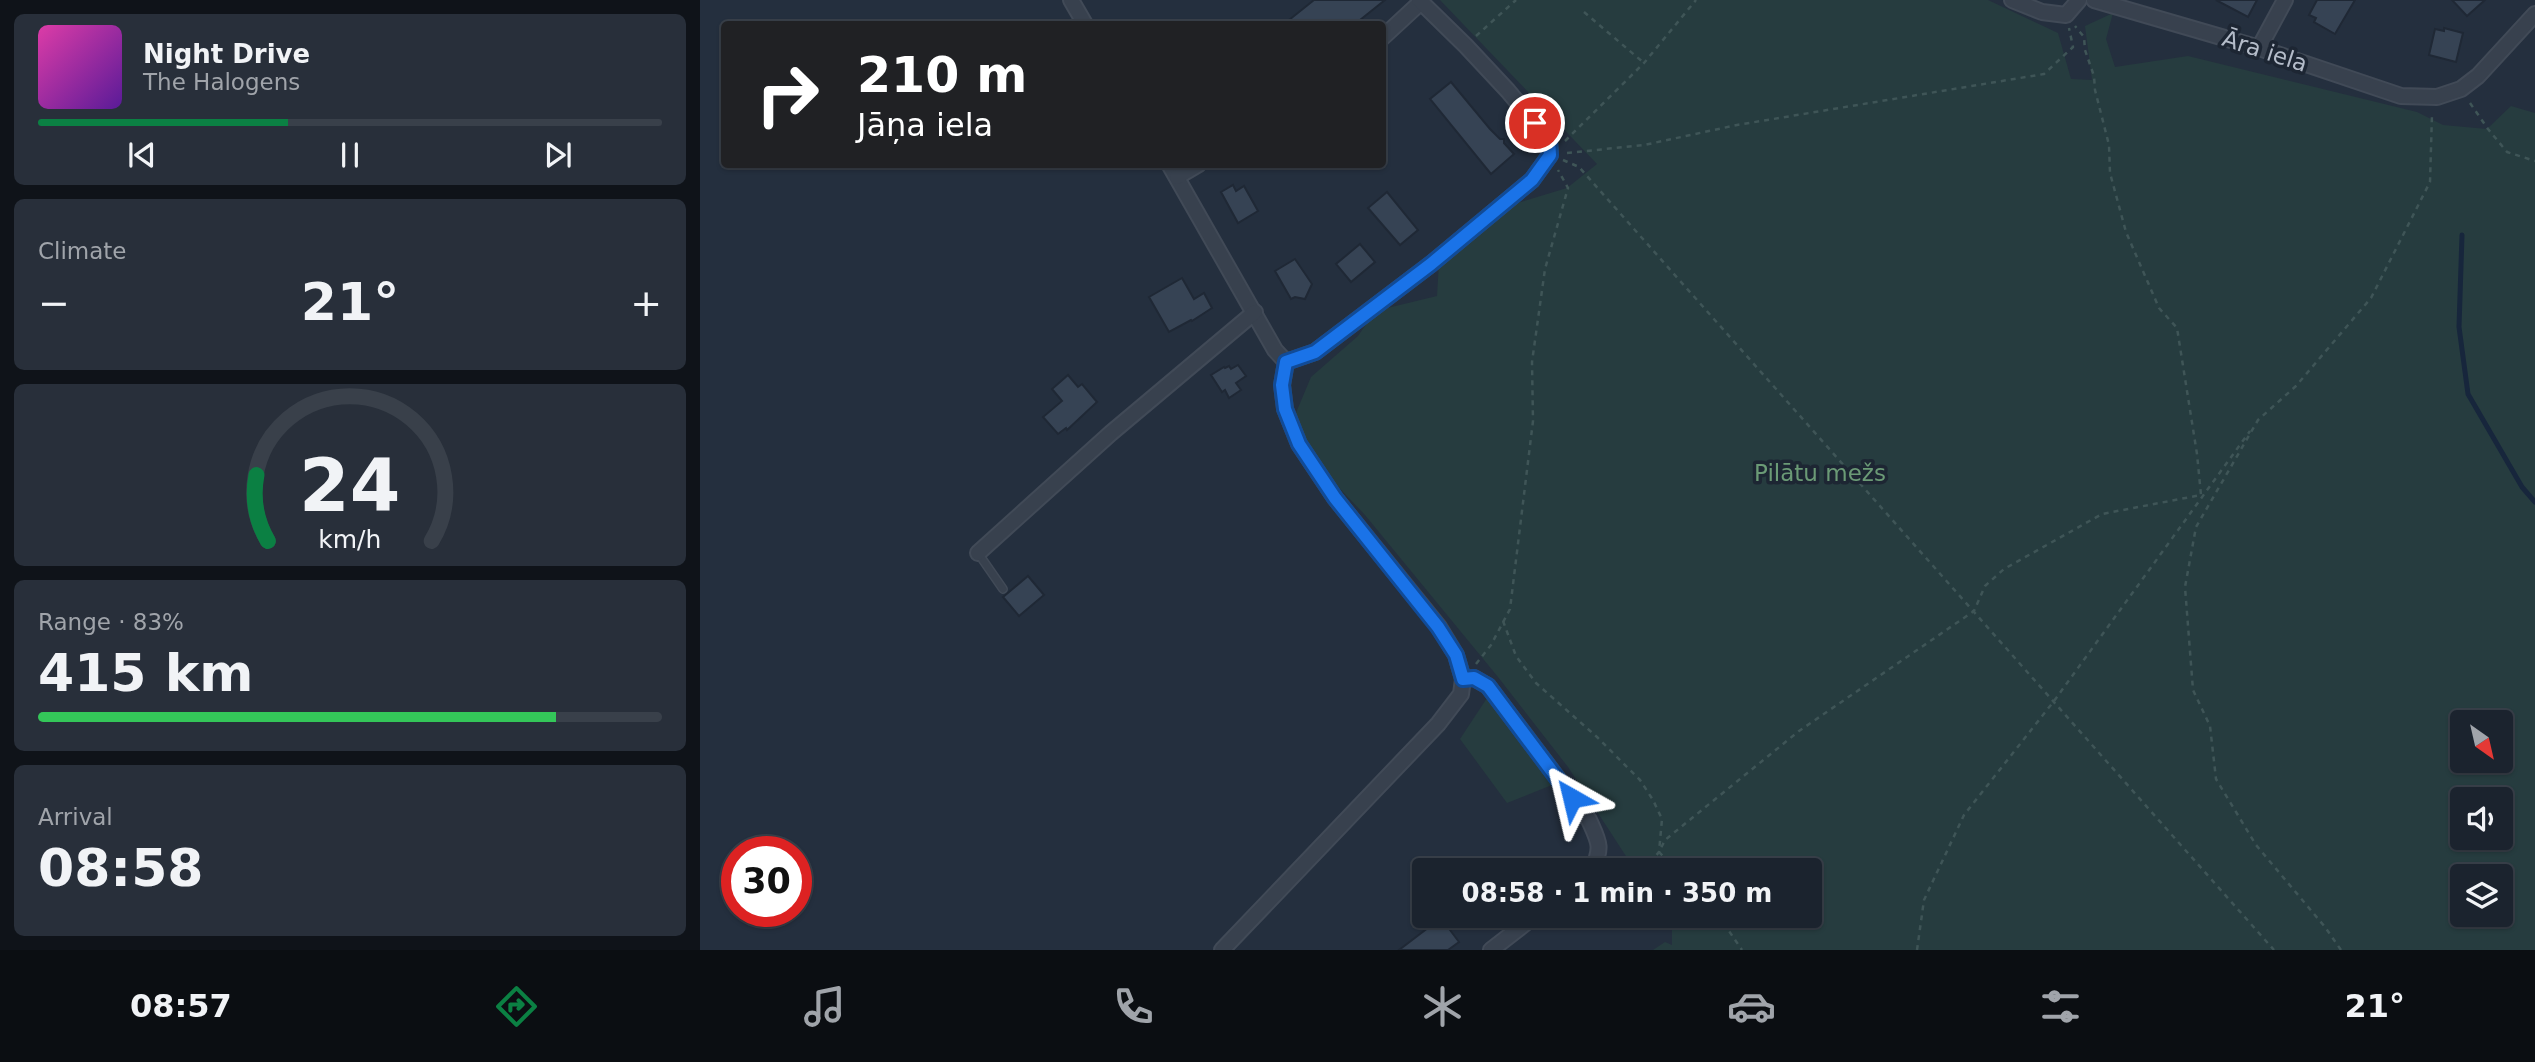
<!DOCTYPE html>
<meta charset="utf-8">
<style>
:root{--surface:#1b232e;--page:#282f3a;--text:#f1f3f6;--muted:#a0a4aa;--line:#39404a;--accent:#0b8043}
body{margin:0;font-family:"DejaVu Sans",sans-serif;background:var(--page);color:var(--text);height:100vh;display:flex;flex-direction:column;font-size:26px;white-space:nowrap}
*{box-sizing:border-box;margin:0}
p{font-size:23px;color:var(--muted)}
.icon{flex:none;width:38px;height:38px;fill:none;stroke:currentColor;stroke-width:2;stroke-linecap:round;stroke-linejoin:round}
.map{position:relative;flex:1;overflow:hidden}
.sheet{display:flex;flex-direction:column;gap:14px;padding:14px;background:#0f1319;width:700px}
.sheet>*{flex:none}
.top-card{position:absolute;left:21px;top:21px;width:665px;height:147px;border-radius:7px;box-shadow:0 2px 5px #0004,0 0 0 2px var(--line);background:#202124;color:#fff;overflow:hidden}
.needle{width:46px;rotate:146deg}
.tools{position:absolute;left:1750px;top:710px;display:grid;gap:14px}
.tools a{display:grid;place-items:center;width:63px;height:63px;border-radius:7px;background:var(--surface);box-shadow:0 2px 5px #0004,0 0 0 2px var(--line);font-size:35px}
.speed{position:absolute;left:21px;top:836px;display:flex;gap:14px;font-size:35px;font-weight:700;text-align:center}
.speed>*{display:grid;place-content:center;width:91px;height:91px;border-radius:50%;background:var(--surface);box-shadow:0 2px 5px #0004,0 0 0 2px var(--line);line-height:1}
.speed .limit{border:10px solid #d22;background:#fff;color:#111}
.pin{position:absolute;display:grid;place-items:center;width:60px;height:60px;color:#fff;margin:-30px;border:4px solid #fff;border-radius:50%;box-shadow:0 2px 7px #0007}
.me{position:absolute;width:77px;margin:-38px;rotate:323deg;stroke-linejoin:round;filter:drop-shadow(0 0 5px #0008)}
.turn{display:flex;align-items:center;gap:24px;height:147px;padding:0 21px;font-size:32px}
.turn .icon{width:91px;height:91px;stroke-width:2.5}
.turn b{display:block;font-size:49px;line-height:60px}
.big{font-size:52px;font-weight:600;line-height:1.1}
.sheet .tile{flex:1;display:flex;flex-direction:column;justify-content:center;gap:10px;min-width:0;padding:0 24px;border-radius:10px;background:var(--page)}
.sheet .dial{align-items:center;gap:0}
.dial svg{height:182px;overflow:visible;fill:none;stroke:var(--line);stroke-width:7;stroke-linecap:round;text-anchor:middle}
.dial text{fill:var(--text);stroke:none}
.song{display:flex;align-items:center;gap:21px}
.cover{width:84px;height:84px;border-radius:10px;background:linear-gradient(135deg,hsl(320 70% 55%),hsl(270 70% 35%))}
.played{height:7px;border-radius:4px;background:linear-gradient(90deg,var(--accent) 40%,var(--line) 40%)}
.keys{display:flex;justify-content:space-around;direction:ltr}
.heat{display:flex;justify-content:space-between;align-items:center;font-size:38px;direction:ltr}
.charge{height:10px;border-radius:5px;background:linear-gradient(90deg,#34c759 83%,var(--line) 0)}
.trip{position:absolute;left:712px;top:858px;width:410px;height:70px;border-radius:7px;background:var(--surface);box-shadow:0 2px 5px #0004,0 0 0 2px var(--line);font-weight:600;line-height:70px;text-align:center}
.dock{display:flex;height:112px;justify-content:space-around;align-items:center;background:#0b0e12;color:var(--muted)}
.dock .icon{width:49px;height:49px}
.dock .on{color:var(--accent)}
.dock b{font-size:32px;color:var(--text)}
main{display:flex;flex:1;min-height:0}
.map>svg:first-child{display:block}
</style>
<main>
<section class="sheet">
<div class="tile">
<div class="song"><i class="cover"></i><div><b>Night Drive</b><p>The Halogens</p></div></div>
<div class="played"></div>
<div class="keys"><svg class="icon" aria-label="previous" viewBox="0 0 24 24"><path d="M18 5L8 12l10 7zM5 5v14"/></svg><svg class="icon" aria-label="pause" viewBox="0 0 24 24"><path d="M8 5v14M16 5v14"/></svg><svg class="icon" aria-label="next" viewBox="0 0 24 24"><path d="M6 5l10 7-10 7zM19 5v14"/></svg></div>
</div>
<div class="tile"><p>Climate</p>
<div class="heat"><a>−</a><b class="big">21°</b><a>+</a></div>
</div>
<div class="tile dial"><svg viewBox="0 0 100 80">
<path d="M14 69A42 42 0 1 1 86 69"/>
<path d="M14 69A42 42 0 0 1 9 40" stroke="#0b8043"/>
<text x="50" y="56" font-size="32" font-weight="700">24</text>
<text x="50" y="72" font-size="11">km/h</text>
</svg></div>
<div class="tile"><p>Range · 83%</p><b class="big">415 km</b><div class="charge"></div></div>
<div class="tile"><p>Arrival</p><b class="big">08:58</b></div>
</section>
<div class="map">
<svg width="1835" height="950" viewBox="0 0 1835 950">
<rect width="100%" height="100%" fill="#242f3e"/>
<!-- green -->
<g fill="#263c3f" fill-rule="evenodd">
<path d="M 740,0 L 1288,0 L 1358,33 L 1371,79 L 1392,80 L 1385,26 L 1413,13 L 1406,39 L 1415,67 L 1488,56 L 1717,112 L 1743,125 L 1787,129 L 1811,106 L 1835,113 L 1835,950 L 953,950 L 965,942 L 972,945 L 972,919 L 965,915 L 1110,915 L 1110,870 L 935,870 L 868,767 L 798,677 L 665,515 L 625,473 L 593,420 L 611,377 L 658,336 L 675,311 L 737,296 L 739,262 L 801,208 L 867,188 L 897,164 ZM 1762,723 L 1801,723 L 1801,761 L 1762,761 ZM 1762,800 L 1801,800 L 1801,838 L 1762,838 ZM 1762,877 L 1801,877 L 1801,915 L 1762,915 Z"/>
<polygon points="787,698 852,785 807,803 760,739"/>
</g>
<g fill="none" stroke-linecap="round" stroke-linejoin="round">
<!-- stream -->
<polyline stroke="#17263c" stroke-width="5" points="1762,235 1759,327 1768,394 1822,487 1835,502"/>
</g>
<!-- building -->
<g fill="#364354" stroke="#1f2835" stroke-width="2">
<polygon points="614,0 685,0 655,24 584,24"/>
<polygon points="1516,0 1557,0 1548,17"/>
<polygon points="1617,0 1655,0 1635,34 1614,22 1616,18 1609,15"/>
<polygon points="1752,0 1785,0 1767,16"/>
<polygon points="1744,28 1763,33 1756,62 1729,55 1735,29 1744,31"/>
<polygon points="751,82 790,129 800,139 804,139 804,143 814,154 791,174 730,99"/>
<polygon points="533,185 536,191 544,186 558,211 538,223 521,192"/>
<polygon points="687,192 718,230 700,245 668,208"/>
<polygon points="660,244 675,262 651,282 636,264"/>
<polygon points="595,259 612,284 605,299 595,297 591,299 575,271"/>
<polygon points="482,278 494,299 504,293 512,308 492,321 491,320 469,332 449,297"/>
<polygon points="538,365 546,376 536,383 541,390 529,398 525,390 522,392 511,375 524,367 525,368 529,366 531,369"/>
<polygon points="368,375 378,387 382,384 397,402 367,430 366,428 358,434 343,417 362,401 352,389"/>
<polygon points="328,576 344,595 319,616 303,597"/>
<polygon points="741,918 759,942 748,950 699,950"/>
</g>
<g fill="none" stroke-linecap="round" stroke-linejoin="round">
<defs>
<polyline id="lane" points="278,553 303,589"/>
<g id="street">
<polyline points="371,0 385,24"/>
<polyline points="1312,0 1342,12 1366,15 1379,0"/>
<polyline points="1394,0 1559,48 1701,96 1737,97 1761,89 1778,76 1835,14"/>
<polyline points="682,38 721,2"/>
<polyline points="1559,48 1585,0"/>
<polyline points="469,164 575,350 586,362"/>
<polyline points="477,177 499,164"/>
<polyline points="586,362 615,352 731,264 832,180 850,155 849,140 808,91 766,46 719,0"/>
<polyline points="278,553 411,433 555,312"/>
<path d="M 763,679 L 774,678 L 788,686 L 889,820 C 899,842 903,847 892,870"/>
<polyline points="522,950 738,724 761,694 763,679 756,655 739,627 635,498 599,444 585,409 582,385 586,362"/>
<polyline points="791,950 836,915"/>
</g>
</defs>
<!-- lane casing -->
<use href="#lane" stroke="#414a57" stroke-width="10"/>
<!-- street casing -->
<use href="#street" stroke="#414a57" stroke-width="18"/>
<!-- path -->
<g stroke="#3f5557" stroke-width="2.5" stroke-dasharray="5 5" stroke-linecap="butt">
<polyline points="884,12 944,63"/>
<polyline points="776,36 816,0"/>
<polyline points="1770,103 1788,129 1807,152 1835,161"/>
<polyline points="865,141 944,63 996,0"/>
<polyline points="867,153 944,145 1037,125 1344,74 1373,47 1369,28"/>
<polyline points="863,160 879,167 1574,950"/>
<polyline points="803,621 816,656 836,683 897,737 940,780 953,800 962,819 959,852 944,870"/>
<polyline points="776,664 791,645 810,609 833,421 832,362 845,269 868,188 858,170"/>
<polyline points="976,870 959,852 965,840 1099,731 1274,611 1285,586 1304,569 1402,514 1501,495 1497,454 1477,328 1459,308 1426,232 1410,173 1409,145 1395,90 1394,76 1385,50 1384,37 1375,26"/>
<polyline points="1018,915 1042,950"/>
<polyline points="1217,950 1224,900 1264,815 1354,701 1550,431"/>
<polyline points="1641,950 1625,927 1556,845 1516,779 1510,726 1493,690 1485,587 1496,527 1558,420 1596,386 1671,298 1730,182 1732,114"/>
</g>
<!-- lane -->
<use href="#lane" stroke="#38414e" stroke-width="7"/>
<!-- street -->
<use href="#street" stroke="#38414e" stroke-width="14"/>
</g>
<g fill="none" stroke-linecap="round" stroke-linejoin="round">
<defs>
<polyline id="route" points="835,123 849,140 850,155 832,180 731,264 615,352 586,362 582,385 585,409 599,444 635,498 738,627 756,655 763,679 774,678 788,686 872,798"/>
</defs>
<!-- route casing -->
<use href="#route" stroke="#114b97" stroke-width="18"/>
<!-- route -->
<use href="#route" stroke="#1a73e8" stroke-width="12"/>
</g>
<g text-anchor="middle" stroke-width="7" stroke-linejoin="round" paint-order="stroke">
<!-- street labels -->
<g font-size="23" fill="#b4bcc9" stroke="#1d2633">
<text transform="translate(1565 51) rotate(18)" y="8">Āra iela</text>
</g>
<!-- park labels -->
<g font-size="23" fill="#6b9a76" stroke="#1d2633">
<text x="1120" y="481">Pilātu mežs</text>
</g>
</g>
</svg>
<div class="tools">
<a><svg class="needle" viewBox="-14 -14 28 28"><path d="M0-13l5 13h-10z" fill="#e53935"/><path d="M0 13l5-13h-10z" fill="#a0a4aa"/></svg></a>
<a><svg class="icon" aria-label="sound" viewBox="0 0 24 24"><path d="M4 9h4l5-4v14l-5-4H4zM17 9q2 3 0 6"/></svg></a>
<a><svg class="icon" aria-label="layers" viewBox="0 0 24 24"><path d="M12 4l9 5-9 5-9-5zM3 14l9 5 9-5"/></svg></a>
</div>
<div class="speed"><div class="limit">30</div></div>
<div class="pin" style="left:835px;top:123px;background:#d93025"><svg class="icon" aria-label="arrive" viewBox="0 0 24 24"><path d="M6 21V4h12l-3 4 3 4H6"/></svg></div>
<svg class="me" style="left:872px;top:798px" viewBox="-20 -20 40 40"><path d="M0-17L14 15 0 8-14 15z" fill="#1a73e8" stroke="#fff" stroke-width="4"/></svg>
<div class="trip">08:58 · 1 min · 350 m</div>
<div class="top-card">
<div class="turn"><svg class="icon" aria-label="right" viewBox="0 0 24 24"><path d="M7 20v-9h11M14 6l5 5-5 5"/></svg><div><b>210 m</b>Jāņa iela</div></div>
</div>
</div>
</main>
<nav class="dock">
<b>08:57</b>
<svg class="icon on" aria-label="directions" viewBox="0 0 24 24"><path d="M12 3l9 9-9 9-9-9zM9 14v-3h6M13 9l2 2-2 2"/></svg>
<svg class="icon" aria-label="music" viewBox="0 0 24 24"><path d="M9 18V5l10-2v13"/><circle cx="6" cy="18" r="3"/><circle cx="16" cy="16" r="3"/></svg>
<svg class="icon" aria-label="phone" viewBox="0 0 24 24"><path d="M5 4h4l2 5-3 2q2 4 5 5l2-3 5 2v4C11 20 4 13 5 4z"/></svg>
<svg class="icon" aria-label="climate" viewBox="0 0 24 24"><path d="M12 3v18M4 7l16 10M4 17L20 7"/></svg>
<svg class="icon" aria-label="car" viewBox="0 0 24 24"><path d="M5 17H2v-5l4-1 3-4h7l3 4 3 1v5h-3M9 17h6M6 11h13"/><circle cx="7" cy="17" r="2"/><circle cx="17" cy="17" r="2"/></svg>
<svg class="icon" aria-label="filters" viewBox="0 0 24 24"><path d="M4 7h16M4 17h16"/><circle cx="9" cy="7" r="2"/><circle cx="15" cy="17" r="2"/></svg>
<b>21°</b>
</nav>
